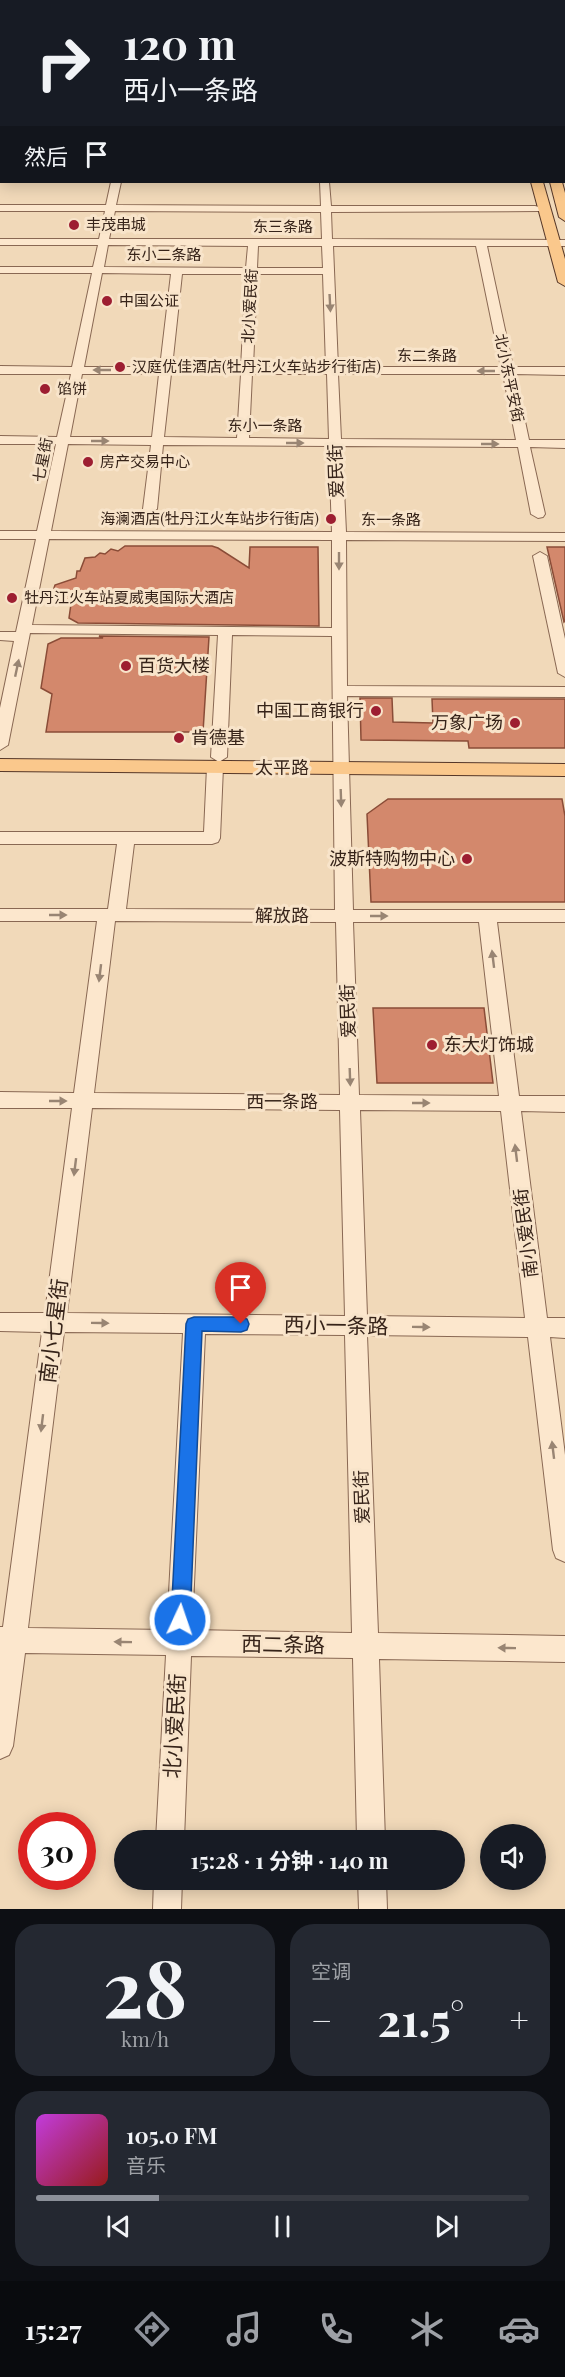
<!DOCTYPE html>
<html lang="zh">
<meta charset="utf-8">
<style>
:root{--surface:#171b24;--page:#242831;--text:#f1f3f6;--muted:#9ea1a6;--line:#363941;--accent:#8c9099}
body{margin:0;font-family:"Playfair Display","Noto Sans SC",serif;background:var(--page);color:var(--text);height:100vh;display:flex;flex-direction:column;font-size:22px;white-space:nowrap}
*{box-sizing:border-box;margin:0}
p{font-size:20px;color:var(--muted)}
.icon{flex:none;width:33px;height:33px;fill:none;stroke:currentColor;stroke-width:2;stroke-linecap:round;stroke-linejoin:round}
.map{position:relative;height:1909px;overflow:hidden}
.side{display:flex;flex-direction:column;gap:15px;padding:15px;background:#0d0f14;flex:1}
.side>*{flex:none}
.hud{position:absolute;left:0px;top:0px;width:566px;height:183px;box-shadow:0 3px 15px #0003;background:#171b24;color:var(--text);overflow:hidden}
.buttons{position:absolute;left:480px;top:1824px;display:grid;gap:12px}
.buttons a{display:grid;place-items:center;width:66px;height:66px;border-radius:50%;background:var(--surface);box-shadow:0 3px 15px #0003;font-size:30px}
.speed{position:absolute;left:18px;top:1812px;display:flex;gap:12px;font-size:30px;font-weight:700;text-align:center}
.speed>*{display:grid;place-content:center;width:78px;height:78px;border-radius:50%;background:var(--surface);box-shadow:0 3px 15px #0003;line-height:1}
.speed .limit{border:9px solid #d22;background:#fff;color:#111}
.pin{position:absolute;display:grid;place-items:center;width:51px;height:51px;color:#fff;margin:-62px -26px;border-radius:50% 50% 50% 0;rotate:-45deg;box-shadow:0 0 6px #0007}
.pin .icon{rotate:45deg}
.me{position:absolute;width:66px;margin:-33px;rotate:3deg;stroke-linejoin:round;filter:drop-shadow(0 0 4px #0008)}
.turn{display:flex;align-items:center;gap:21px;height:126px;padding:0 24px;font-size:27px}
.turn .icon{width:78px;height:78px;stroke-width:2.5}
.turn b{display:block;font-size:42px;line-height:51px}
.then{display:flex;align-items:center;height:57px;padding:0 24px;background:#0003;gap:12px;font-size:22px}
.big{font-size:45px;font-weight:700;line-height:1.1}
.side .tile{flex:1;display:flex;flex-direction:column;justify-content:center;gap:9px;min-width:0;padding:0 21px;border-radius:24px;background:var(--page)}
.side .dial{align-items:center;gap:0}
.dial b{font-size:78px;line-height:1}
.song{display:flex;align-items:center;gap:18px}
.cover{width:72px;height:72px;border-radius:9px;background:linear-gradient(135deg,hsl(290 70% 55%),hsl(0 70% 35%))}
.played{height:6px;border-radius:3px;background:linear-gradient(90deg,var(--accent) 25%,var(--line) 25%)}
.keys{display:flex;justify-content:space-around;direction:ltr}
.heat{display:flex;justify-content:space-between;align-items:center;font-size:33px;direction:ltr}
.side .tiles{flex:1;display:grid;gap:15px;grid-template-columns:1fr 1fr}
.tile:last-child{grid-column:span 2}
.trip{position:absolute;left:114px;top:1830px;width:351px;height:60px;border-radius:30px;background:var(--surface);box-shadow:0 3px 15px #0003;font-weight:700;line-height:60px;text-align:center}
.tab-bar{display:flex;height:96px;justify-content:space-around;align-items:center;background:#090b0e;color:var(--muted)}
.tab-bar .icon{width:42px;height:42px}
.tab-bar .selected{color:var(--accent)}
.tab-bar b{font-size:27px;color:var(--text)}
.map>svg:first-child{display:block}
</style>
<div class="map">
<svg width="565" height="1909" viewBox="0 0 565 1909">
<rect width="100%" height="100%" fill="#f1d9b9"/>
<!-- green -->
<polygon fill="#d0ce8d" points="0,0 329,0 329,1 2,2 1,111"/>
<!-- building -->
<g fill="#d3886c" stroke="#8a4c37" stroke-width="1.5">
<polygon points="125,546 212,546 218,548 249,568 250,547 318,547 319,626 78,623 69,618 71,604 56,599 52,594 55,585 76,578 77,571 80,571 85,558 95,557 100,553 105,554 111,549 118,551"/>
<polygon points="547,547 565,547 565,621 564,622"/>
<polygon points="99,636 209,637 203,732 46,732 52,694 41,688 48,644 61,638 103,638"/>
<polygon points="360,698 392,698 393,722 433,723 432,699 565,699 565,748 469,748 468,741 361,740"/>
<polygon points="388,799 562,799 565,816 565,902 371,902 367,814"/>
<polygon points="373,1008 484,1008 493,1083 377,1083"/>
</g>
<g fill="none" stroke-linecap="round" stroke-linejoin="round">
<defs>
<g id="minor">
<rect x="564" y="55" width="1" height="4"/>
<rect x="564" y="99" width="1" height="6"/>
<path d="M 111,182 L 121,182 L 116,205 L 321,206 L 320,182 L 329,182 L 331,206 L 535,206 L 539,207 L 539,211 L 331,212 L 332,239 L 565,240 L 565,246 L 487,246 L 513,367 L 565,367 L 565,375 L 515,374 L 529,440 L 565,440 L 565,448 L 530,447 L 545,514 L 543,517 L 538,518 L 531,514 L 518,447 L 342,446 L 346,532 L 565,533 L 565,541 L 346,540 L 347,686 L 565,687 L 565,697 L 347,696 L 353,910 L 565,910 L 565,922 L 497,922 L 519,1096 L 565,1096 L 565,1112 L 521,1111 L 547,1318 L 565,1318 L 565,1338 L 550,1337 L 565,1455 L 565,1562 L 556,1558 L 553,1550 L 528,1337 L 367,1335 L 378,1633 L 565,1636 L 565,1662 L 379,1659 L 385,1840 L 357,1840 L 353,1658 L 191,1656 L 184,1840 L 156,1840 L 166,1655 L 25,1653 L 13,1746 L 9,1755 L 0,1759 L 0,1627 L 3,1627 L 42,1332 L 0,1331 L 0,1313 L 45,1313 L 72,1108 L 0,1108 L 0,1092 L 74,1093 L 97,921 L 0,921 L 0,909 L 108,909 L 117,844 L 0,844 L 0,832 L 204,832 L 207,767 L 215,762 L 223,767 L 220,838 L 218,842 L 212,844 L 134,844 L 126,909 L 335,910 L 332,636 L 232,635 L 227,757 L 219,762 L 211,757 L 218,635 L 30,633 L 8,745 L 0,750 L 0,708 L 14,641 L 0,640 L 0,632 L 16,632 L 36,539 L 0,539 L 0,531 L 37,531 L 56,444 L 0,444 L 0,436 L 57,437 L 71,374 L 0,374 L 0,366 L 72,367 L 92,273 L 0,273 L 0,267 L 93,267 L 98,245 L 0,245 L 0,239 L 99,239 L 105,211 L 0,211 L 0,205 L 106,205 ZM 115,211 L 321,212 L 322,239 L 109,239 ZM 108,245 L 248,246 L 246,268 L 104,267 ZM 258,246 L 322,246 L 323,268 L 257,268 ZM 333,246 L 476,246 L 501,367 L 338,367 ZM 102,273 L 171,274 L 160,367 L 84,367 ZM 182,274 L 246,274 L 241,367 L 172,367 ZM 257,274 L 323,274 L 326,367 L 253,367 ZM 82,374 L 159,374 L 152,437 L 70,437 ZM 171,374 L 241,374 L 237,438 L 164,437 ZM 252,374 L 327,374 L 329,439 L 249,438 ZM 338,374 L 503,374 L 516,440 L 341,439 ZM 68,444 L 151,445 L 143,509 L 150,513 L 157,509 L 163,445 L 329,446 L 332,532 L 51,531 ZM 49,539 L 332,540 L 332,628 L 32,625 ZM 115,921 L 336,922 L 340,1095 L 94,1093 ZM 353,922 L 479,922 L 499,1096 L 359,1095 ZM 92,1108 L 340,1110 L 345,1316 L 67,1313 ZM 360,1110 L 501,1111 L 525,1318 L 367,1316 ZM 64,1332 L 183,1333 L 167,1630 L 28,1628 ZM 205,1334 L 345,1335 L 352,1633 L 192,1630 Z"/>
<polygon points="540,552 547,556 565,639 565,677 558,673 533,556"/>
<polygon points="154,1880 182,1880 181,1909 153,1909"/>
<polygon points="358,1880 386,1880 387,1909 359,1909"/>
</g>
<g id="major">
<rect x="518" y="0" width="10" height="2"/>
<rect x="0" y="145" width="2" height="6"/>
<rect x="564" y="147" width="1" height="6"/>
<polygon points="531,182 543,182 565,259 565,286 558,282"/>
<polygon points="550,182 562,182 565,193 565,221 559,217"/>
<polygon points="0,759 565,764 565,776 0,771"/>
</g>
</defs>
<!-- minor casing -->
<use href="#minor" stroke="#896853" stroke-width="2"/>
<!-- major casing -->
<use href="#major" stroke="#563728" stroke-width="2"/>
<!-- minor -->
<use href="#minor" fill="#fce7cd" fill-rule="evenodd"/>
<!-- major -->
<use href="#major" fill="#fac88c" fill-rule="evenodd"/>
</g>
<!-- one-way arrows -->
<defs><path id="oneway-solid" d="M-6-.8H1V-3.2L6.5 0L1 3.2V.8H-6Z" transform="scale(1.5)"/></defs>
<g fill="#998573">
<use href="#oneway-solid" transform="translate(330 303) rotate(87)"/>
<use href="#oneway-solid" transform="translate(102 370) rotate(-180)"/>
<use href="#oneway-solid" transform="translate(486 371) rotate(-180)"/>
<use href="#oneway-solid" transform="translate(100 441)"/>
<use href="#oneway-solid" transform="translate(295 443)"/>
<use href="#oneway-solid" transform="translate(490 444)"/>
<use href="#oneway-solid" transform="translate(339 561) rotate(90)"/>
<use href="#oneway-solid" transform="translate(17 668) rotate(-78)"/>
<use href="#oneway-solid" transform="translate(341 798) rotate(88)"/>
<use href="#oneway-solid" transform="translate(58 915)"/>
<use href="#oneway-solid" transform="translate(379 916)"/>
<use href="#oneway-solid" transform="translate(493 959) rotate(-97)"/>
<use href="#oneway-solid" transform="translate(100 973) rotate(97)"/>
<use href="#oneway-solid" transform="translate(350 1077) rotate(88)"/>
<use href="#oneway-solid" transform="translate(58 1101)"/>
<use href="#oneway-solid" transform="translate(421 1103)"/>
<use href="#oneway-solid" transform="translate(516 1153) rotate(-97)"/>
<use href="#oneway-solid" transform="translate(75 1167) rotate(97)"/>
<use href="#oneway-solid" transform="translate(100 1323) rotate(1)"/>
<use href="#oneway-solid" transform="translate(421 1327) rotate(1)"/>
<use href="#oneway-solid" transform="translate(42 1423) rotate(97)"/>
<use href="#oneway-solid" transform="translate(553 1450) rotate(-97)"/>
<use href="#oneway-solid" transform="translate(123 1642) rotate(-179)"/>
<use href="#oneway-solid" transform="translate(507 1648) rotate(-179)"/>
</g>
<!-- route -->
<polygon fill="#1a73e8" stroke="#114b97" stroke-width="1.5" points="194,1317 241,1317 247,1319 249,1324 247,1330 241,1332 202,1331 190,1620 187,1627 180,1630 173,1627 171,1620 186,1324 188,1319"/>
<!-- markers -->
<g fill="#9d1e31" stroke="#f8e4ca" stroke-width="2">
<circle cx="74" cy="225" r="6"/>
<circle cx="107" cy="301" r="6"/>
<circle cx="120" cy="367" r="6"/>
<circle cx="45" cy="389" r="6"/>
<circle cx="88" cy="462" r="6"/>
<circle cx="331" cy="519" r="6"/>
<circle cx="12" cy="598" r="6"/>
<circle cx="126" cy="666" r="6"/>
<circle cx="376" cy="711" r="6"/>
<circle cx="515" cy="723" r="6"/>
<circle cx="179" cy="738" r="6"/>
<circle cx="467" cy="859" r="6"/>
<circle cx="432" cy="1045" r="6"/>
</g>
<g text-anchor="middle" stroke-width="6" stroke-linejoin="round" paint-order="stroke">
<!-- far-poi labels -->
<g font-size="15" fill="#362319" stroke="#f8e4ca" text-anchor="start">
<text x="86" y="230">丰茂串城</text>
<text x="119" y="306">中国公证</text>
<text x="132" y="372">汉庭优佳酒店(牡丹江火车站步行街店)</text>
<text x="57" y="394">馅饼</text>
<text x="100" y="467">房产交易中心</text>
<text x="319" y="524" text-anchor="end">海澜酒店(牡丹江火车站步行街店)</text>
<text x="24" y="603">牡丹江火车站夏威夷国际大酒店</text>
</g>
<!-- far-street labels -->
<g font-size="15" fill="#362319" stroke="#f8e4ca">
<text x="283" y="232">东三条路</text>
<text x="164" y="260">东小二条路</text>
<text transform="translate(250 306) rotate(-87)" y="5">北小爱民街</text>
<text x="427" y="361">东二条路</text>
<text transform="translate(509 378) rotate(78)" y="5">北小东平安街</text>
<text x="265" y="431">东小一条路</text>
<text transform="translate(43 460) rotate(-79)" y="5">七星街</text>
<text x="391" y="525">东一条路</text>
</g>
<!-- street labels -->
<g font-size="18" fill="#362319" stroke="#f8e4ca">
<text transform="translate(336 471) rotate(-92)" y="6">爱民街</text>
<text x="282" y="774">太平路</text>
<text x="282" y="922">解放路</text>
<text transform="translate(348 1011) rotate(-92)" y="6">爱民街</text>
<text x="282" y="1108">西一条路</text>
<text transform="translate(526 1233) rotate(-97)" y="6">南小爱民街</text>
<text transform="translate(362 1497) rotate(-92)" y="6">爱民街</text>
</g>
<!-- poi labels -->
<g font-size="18" fill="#362319" stroke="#f8e4ca" text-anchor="start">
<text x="138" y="672">百货大楼</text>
<text x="364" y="717" text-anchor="end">中国工商银行</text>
<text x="503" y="729" text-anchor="end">万象广场</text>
<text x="191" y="744">肯德基</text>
<text x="455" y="865" text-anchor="end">波斯特购物中心</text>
<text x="444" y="1051">东大灯饰城</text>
</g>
<!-- near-street labels -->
<g font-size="21" fill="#362319" stroke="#f8e4ca">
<text transform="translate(336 1326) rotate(1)" y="7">西小一条路</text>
<text transform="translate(54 1331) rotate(-83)" y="7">南小七星街</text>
<text transform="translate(283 1645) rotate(1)" y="7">西二条路</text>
<text transform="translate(175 1726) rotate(-87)" y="7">北小爱民街</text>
</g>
</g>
</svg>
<div class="buttons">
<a><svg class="icon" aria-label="sound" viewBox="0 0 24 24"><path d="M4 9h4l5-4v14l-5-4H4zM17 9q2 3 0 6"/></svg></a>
</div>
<div class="speed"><div class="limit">30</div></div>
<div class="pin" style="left:241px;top:1324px;background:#d93025"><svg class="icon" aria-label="arrive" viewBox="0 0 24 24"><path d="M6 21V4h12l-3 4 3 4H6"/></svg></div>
<svg class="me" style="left:180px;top:1620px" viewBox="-20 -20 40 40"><circle r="17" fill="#1a73e8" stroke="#fff" stroke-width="3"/><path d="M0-11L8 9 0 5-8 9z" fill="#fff"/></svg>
<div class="trip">15:28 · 1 分钟 · 140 m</div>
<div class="hud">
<div class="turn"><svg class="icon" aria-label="right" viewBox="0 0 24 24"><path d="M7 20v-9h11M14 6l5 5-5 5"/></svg><div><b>120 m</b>西小一条路</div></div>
<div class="then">然后<svg class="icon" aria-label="arrive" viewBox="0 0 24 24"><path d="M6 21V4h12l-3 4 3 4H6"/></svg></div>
</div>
</div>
<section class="side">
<div class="tiles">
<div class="tile dial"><b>28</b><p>km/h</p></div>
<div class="tile"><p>空调</p>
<div class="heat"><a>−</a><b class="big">21.5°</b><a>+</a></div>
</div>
<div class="tile">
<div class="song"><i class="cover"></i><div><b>105.0 FM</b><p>音乐</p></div></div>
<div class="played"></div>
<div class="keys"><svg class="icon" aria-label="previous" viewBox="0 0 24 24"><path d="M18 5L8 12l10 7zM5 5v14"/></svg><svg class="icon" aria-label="pause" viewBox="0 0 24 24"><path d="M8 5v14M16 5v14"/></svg><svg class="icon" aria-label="next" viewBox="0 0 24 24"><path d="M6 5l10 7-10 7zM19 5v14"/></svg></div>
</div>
</div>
</section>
<nav class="tab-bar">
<b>15:27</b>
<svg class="icon selected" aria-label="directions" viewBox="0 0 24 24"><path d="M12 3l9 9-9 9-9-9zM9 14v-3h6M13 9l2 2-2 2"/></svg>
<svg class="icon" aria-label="music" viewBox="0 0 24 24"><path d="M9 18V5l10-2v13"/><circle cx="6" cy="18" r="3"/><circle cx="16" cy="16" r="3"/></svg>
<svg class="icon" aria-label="phone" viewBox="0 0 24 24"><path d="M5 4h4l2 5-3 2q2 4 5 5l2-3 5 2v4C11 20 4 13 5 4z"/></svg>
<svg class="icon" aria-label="climate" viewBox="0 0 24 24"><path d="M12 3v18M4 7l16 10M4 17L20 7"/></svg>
<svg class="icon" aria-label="car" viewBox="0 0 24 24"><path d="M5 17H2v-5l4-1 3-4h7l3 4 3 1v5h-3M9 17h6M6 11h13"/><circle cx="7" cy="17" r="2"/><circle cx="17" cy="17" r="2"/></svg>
</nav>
